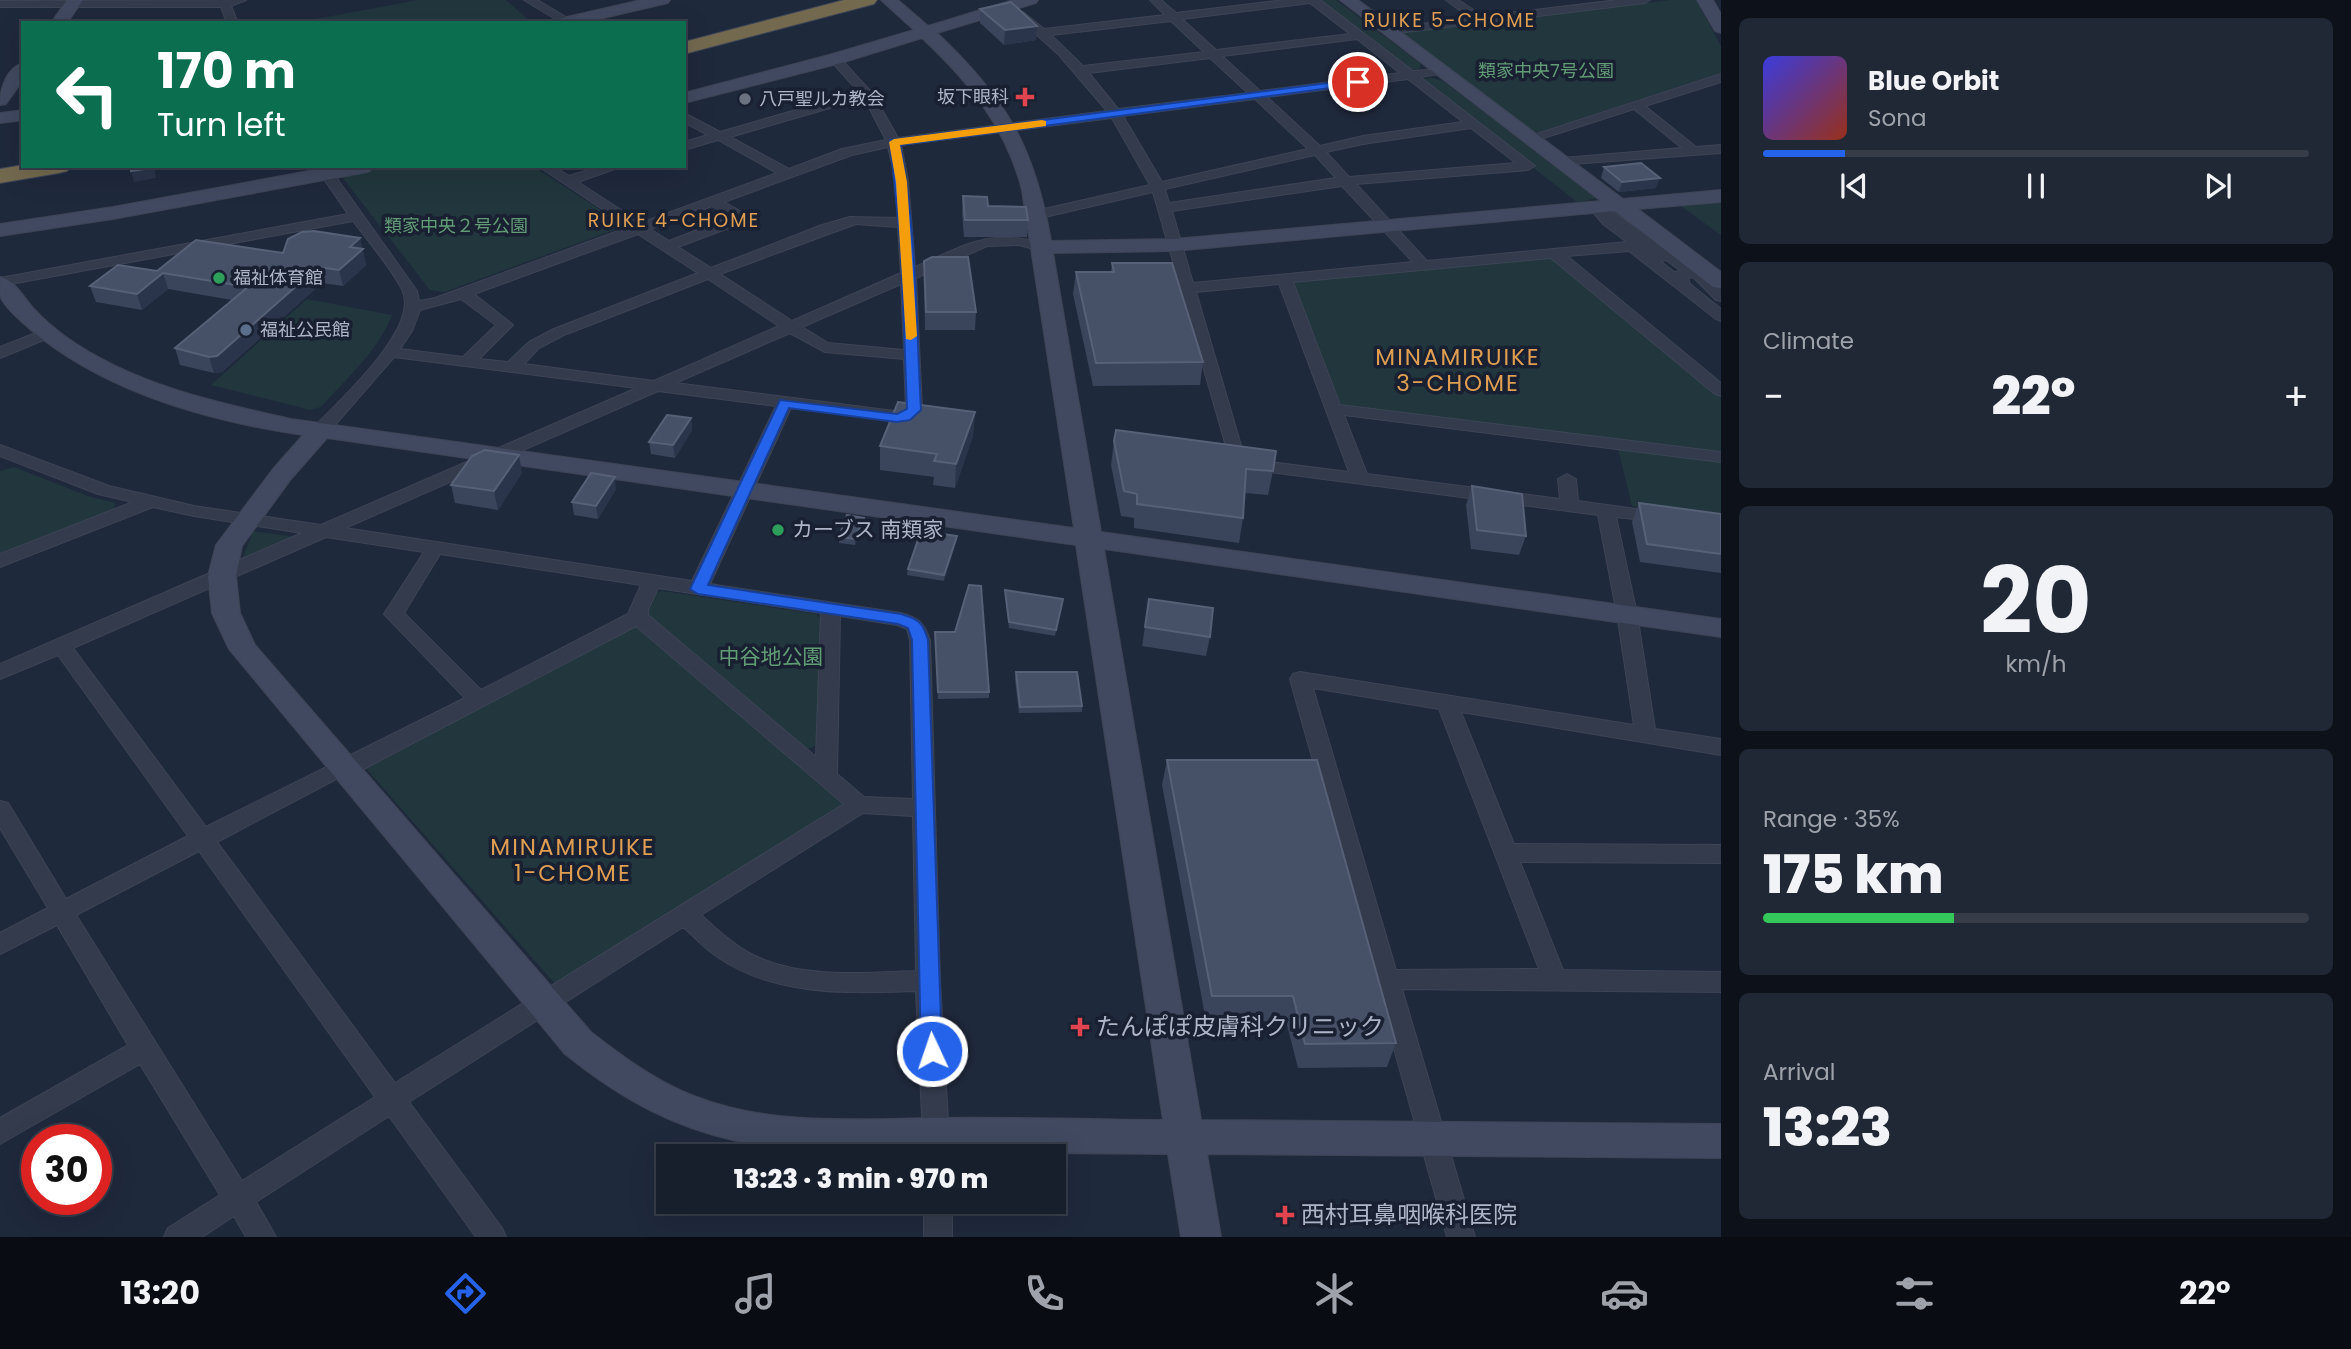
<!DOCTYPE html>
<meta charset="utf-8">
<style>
:root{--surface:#171f2d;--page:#202735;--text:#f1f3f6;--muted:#9ea2aa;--line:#363d49;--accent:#2563eb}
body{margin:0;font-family:Poppins,"Noto Sans JP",sans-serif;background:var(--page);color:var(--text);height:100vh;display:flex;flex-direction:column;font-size:26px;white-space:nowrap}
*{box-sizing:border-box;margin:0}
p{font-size:23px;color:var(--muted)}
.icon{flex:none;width:38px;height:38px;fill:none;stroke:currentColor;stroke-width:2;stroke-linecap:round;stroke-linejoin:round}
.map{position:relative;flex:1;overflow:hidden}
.side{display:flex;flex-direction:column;gap:18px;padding:18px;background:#0d1119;width:630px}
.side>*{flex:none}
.top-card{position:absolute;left:21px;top:21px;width:665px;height:147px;border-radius:0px;box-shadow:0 7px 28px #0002,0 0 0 2px var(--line);background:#0b6e4f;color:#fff;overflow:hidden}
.speed{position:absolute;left:21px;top:1124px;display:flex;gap:14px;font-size:35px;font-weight:700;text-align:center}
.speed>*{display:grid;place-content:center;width:91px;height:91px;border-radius:50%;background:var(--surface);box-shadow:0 7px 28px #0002,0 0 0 2px var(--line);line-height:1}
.speed .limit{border:10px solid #d22;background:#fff;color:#111}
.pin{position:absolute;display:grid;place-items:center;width:60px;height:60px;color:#fff;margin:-30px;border:4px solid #fff;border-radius:50%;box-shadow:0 2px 7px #0007}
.me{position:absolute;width:77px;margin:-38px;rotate:357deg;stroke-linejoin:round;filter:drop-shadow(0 0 5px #0008)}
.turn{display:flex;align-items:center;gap:24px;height:147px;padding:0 21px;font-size:32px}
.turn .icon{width:91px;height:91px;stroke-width:2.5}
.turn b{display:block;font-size:49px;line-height:60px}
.big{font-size:52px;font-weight:800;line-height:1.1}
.side .widget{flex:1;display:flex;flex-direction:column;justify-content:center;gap:10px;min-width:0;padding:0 24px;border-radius:10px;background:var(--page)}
.side .dial{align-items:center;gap:0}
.dial b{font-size:91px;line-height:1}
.song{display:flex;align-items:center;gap:21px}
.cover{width:84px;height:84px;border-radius:10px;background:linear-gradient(135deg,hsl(240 70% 55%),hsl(10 70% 35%))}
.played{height:7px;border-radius:4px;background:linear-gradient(90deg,var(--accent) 15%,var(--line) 15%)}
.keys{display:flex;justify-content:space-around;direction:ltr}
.heat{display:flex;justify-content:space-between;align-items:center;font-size:38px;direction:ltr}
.charge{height:10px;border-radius:5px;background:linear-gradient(90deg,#34c759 35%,var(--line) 0)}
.trip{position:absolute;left:656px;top:1144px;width:410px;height:70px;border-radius:0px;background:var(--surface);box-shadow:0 7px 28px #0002,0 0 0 2px var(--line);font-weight:800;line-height:70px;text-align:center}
.dock{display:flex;height:112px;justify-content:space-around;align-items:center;background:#090c12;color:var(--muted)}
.dock .icon{width:49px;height:49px}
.dock .on{color:var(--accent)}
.dock b{font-size:32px;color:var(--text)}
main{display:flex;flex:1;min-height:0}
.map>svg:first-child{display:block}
</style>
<main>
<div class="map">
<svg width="1721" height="1237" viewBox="0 0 1721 1237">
<rect width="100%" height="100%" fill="#1f293c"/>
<!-- green -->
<g fill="#21373d">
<polygon points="418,0 506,0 530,21 311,23 310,20"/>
<polygon points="1318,0 1336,0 1421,64 1419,69 1408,70"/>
<polygon points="1670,0 1696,0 1721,46 1721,73 1539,132 1533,131 1402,33"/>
<polygon points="1432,78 1443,81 1596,198 1578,203 1421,79"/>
<polygon points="381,166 533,166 625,226 444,292 430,290 342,177 346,173"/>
<polygon points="1721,202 1721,235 1681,206"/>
<polygon points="1549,257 1721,398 1721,453 1347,407 1340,403 1292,282"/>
<path d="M 307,299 L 392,315 C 379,350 346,379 321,407 L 310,410 L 211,385 Z"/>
<polygon points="1618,449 1721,461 1721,518 1632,506"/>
<polygon points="14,467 88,496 115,503 114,510 0,556 0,471"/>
<polygon points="253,531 296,537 242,560"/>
<polygon points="663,591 816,614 822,620 816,746 804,750 648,615 645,610 654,593"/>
<polygon points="638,624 847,804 557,986 363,765"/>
</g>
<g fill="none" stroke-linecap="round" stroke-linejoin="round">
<defs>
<g id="street">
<polygon points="246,0 231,6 238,23 227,23 221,7 0,7 0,1"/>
<polygon points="524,0 537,0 576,23 562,23"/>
<path d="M 1150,0 L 1161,0 L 1176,13 L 1285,0 L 1320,0 L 1413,71 L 1445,69 L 1445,73 L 1420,77 L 1535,166 L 1528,170 L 1356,184 L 1427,261 L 1627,242 L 1603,224 L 1594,213 L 1596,210 L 1608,209 L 1658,243 L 1671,247 L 1721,288 L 1721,301 L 1716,300 L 1693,277 L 1688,278 L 1690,284 L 1721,309 L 1721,321 L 1716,319 L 1629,251 L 1567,256 L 1721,383 L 1721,396 L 1715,394 L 1551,258 L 1293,282 L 1340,405 L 1721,452 L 1721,462 L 1344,415 L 1367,474 L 1560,499 L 1558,479 L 1567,474 L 1576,479 L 1578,501 L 1665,513 L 1668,517 L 1665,521 L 1659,522 L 1616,517 L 1637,614 L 1655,729 L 1721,739 L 1721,755 L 1461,712 L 1514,844 L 1721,845 L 1721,863 L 1520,862 L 1563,970 L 1721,972 L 1721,992 L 1402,989 L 1475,1237 L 1447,1237 L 1290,679 L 1293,674 L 1300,672 L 1634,725 L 1617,614 L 1598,515 L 1232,467 L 1153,192 L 1036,219 L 1029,215 L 1031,212 L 1150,185 L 1112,118 L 901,145 L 908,181 L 915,267 C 969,244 987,228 1047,244 L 1049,247 L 1042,251 L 1019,245 L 987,246 L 916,278 L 922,410 L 911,420 L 905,422 L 791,408 L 710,584 L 901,613 C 919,618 924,623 930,640 L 940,981 L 950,1157 L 924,1157 L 916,991 C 848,993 775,997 716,956 C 704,948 694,936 683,927 L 409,1102 L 502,1228 L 506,1237 L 476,1237 L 389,1116 L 256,1202 L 276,1237 L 246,1237 L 234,1216 L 202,1237 L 164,1237 L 168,1228 L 220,1195 L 140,1064 L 0,1144 L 0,1118 L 128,1045 L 57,925 L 0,954 L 0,933 L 48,908 L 0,828 L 0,801 L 8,803 L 66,899 L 188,836 L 58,655 L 0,679 L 0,664 L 302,533 L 194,516 L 153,507 L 0,567 L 0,554 L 133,502 L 98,494 L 0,456 L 0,445 L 109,486 L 194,506 L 321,525 L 637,388 L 394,357 L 327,434 L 315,434 L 313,430 L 315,426 C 340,400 418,330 403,292 C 396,274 366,238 353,221 L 0,286 L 0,278 L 348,214 L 315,166 L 328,166 L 417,291 L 419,301 L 435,298 L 629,227 L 538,166 L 553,166 L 569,176 L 602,166 L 623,166 L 578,182 L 641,223 L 777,173 L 718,140 L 684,150 L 684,142 L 708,135 L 684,122 L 684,113 L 720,132 L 859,92 L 831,61 L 831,57 L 839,57 L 873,94 L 898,138 L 1107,111 L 1059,55 L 1014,14 L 1023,12 L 1044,29 L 1165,15 ZM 1310,3 L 1350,34 L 1216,50 L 1182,19 ZM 1171,21 L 1204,52 L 1083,66 L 1051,35 ZM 1357,39 L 1400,73 L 1260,91 L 1222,56 ZM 1210,58 L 1248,93 L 1118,109 L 1089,73 ZM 1408,79 L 1463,122 L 1363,136 L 1320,146 L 1267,97 ZM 864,98 L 886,140 L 842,149 L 789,169 L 730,137 ZM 1255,99 L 1308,149 L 1162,182 L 1123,116 ZM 1471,128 L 1516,163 L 1349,177 L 1326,152 L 1363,144 ZM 888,147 L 894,171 L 898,218 L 850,217 L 822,225 L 711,268 L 678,247 L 747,221 L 747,215 L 724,202 L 852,155 ZM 1315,155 L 1336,178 L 1169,203 L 1165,189 ZM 1342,186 L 1413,262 L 1193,283 L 1172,211 ZM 712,206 L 731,217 L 669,241 L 650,229 ZM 856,224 L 898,227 L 901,273 L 792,321 L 720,274 ZM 638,234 L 698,273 L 554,329 L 529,342 L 508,362 L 479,359 L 513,325 L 474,294 ZM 1666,260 L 1681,271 L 1674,272 L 1660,261 ZM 708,279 L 779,326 L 654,381 L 524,364 L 539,348 L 564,335 ZM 901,284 L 904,350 L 828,343 L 802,327 ZM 1279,284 L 1349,472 L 1245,459 L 1196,292 ZM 461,299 L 496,325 L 463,357 L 400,349 L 412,331 L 420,310 ZM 790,333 L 825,352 L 904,359 L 906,408 L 902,412 L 675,383 ZM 658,391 L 776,406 L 692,581 L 345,528 ZM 326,537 L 424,552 L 384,614 L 465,698 L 206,827 L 73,648 ZM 440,554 L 641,585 L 628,614 L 481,690 L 404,613 ZM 658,588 L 821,613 L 816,757 L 648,615 L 648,609 ZM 840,616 L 897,625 L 907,629 L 910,640 L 913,799 L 864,797 L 837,774 ZM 636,626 L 844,804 L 395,1083 L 217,842 L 340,777 L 352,775 ZM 1313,688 L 1439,709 L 1539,969 L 1396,970 ZM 863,813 L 913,816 L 916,971 C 863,973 802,979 753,955 C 733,945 718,930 701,915 ZM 199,851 L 375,1097 L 242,1181 L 76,915 Z"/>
<polygon points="1446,0 1458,0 1483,16 1618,0 1650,0 1645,3 1389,34 1383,31 1389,28 1470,18"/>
<polygon points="1721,74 1721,82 1645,106 1696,147 1721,145 1721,153 1558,165 1557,162 1563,158 1682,148 1634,109 1534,141 1530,142 1524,138"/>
<polygon points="46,329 54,334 51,337 0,358 0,347"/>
<rect x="924" y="1202" width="28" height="35"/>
</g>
<g id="secondary">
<polygon points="67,0 83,0 67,23 51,23"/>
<polygon points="641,0 670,0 668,3 582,23 552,23 554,20"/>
<path d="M 881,0 L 898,0 L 928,26 L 1013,0 L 1038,0 L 1036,3 L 937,33 C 1006,98 1035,147 1051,241 L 1174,239 L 1601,201 L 1340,0 L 1358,0 L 1623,199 L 1721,190 L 1721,202 L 1638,209 L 1721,272 L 1721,288 L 1713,287 L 1615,211 L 1174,251 L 1053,253 L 1101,532 L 1721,619 L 1721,637 L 1104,549 L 1201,1120 L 1721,1124 L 1721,1158 L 1207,1154 L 1221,1237 L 1181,1237 L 1168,1154 C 1092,1153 1016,1152 940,1152 C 783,1152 694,1158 565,1054 L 229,649 L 212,613 L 208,576 L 216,545 L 273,469 L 303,435 C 208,421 104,392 30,329 C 21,321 7,310 1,298 C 0,292 0,283 0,277 C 15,280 24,298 34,309 C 43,319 55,329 66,337 C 132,384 214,402 291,419 L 1074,528 L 1022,190 C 1006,127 969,82 922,38 L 841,63 L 684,103 L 684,93 L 829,55 L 914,30 ZM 327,438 L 1076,545 L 1163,1120 C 1087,1119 1011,1117 935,1118 C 856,1119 770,1126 694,1096 C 656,1081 623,1057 591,1032 L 255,645 L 240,613 L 236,576 L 242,546 L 291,479 Z"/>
<polygon points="1697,0 1713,0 1721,14 1721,33 1715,31"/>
<path d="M 23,63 L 23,80 L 6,104 L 0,105 C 0,89 6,68 23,63 Z"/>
<polygon points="23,110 23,120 0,123 0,113"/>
<polygon points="336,166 377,166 368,172 113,219 0,236 0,224 113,207"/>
</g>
<g id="highway">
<polygon points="844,0 877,0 874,4 684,54 684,42"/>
<polygon points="23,165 23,166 71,166 67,171 59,173 0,183 0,169"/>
</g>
</defs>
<!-- street casing -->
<use href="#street" stroke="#3d4455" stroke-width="2"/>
<!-- secondary casing -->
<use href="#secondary" stroke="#3d4455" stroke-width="2"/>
<!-- highway casing -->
<use href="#highway" stroke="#3e4557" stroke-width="2"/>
<!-- street -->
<use href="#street" fill="#333b4c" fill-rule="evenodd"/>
<!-- secondary -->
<use href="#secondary" fill="#414960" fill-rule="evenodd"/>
<!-- highway -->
<use href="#highway" fill="#73694f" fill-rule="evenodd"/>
</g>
<!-- wall -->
<g fill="#3a445b">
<polygon points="980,9 1037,26 1036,40 1004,45 980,23"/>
<polygon points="1604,167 1656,188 1619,192 1601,178"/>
<polygon points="963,196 1028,220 1027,237 964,237 962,213"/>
<polygon points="360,238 366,265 343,286 322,283 222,372 214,373 180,365 175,348 232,300 168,289 142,310 96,302 90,286 157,271 283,253"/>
<polygon points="924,261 976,312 975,330 925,330"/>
<polygon points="1112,263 1203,362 1200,385 1093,386 1073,294 1076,272 1111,272"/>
<polygon points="975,412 973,436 955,488 933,485 934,477 880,470 880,446"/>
<polygon points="691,418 692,430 675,458 651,454 649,442"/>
<polygon points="1114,441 1273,471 1268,495 1245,493 1243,518 1239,543 1134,528 1134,518 1121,516 1111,465"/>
<polygon points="522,473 498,510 455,503 451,485"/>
<polygon points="1472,486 1526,536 1519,555 1471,549 1466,505"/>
<polygon points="616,489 598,519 574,515 572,502"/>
<polygon points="1639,503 1721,514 1721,573 1640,562 1632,522"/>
<polygon points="863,524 855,545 839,543 839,537"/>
<polygon points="956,542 944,581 907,575 908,569"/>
<polygon points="1005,590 1063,599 1055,636 1009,628 1005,596"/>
<polygon points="1145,627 1210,637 1206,656 1142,646"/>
<polygon points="935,632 989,692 989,698 938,699"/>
<polygon points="1016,672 1082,706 1082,712 1019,713 1015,679"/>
<polygon points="1167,760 1396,1043 1387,1067 1298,1068 1286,1021 1206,1021 1162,785"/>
</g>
<!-- shaded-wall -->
<g fill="#2a344a">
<polygon points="1037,26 1036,40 1004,45 1005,30"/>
<polygon points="154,166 156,178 134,182 131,171"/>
<polygon points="1660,178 1656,188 1619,192 1622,182"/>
<polygon points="360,238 366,265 343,286 339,270 350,247"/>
<polygon points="318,267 322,283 222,372 214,373 209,357"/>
<polygon points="163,273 168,289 142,310 137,294"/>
<polygon points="975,412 973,436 955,488 956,464"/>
<polygon points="691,418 692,430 675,458 673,445"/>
<polygon points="519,455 522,473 498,510 494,491"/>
<polygon points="615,477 616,489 598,519 596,506"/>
<polygon points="864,518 863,524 855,545 855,539"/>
<polygon points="957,536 956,542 944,581 944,575"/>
</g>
<!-- building -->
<g fill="#465167" stroke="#566076" stroke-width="2">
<polygon points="1011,2 1037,26 1005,30 980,9"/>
<polygon points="1641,163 1660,178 1622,182 1604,167"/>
<polygon points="131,166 152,166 152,168 131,171"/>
<polygon points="963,196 987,197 988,206 1026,207 1028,220 965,220"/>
<polygon points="314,231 360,238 350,247 363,249 339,270 318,267 217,356 209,357 175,348 248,287 163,273 137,294 90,286 118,265 157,271 196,240 283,253 288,239 302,232"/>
<polygon points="932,257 968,257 976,312 926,312 924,261"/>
<polygon points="1112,263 1172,263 1203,362 1096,363 1076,272 1114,272"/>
<polygon points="898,402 975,412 956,464 934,461 937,454 880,446"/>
<polygon points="667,415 691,418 673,445 649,442"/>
<polygon points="1116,430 1276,451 1273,471 1246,469 1243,518 1137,504 1137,494 1124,491 1114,441"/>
<polygon points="485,450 519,455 494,491 451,485 472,456"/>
<polygon points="591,473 615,477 596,506 572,502"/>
<polygon points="1472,486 1522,494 1526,536 1477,530"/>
<polygon points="1639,503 1721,514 1721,554 1647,544"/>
<polygon points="847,515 864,518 855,539 839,537"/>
<polygon points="921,531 957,536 944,575 908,569"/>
<polygon points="969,585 981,586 989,692 938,692 935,632 955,632"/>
<polygon points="1005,590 1063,599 1056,630 1009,622"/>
<polygon points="1149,599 1213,608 1210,637 1145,627"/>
<polygon points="1016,672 1077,672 1082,706 1020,707"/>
<polygon points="1167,760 1317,760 1396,1043 1305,1044 1293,996 1212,996"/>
</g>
<!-- route -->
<path fill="#2563eb" stroke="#184099" stroke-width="2" d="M 1358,79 L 1361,80 L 1361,84 L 900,145 C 917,232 916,322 921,410 L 910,420 L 897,422 L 789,408 L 708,585 L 901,614 C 919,619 923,623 928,640 L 942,1051 L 939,1058 L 932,1060 L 925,1058 L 921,1051 L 912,640 L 908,628 L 898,624 L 698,594 L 690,589 L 780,400 L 897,414 L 907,409 L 901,249 L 890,140 Z"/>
<!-- slow -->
<polygon fill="#f59e0b" points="1042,120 1046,121 1046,126 900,145 907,182 917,336 911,340 906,339 896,182 889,142 894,139"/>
<!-- markers -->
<g fill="#e0444e" stroke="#192031" stroke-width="2.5">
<path d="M1021.5 86.5h7v7h7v7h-7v7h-7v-7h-7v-7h7z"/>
<path d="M1076.5 1016.5h7v7h7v7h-7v7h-7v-7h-7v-7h7z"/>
<path d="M1281.5 1204.5h7v7h7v7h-7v7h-7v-7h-7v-7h7z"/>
</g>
<circle fill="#6b7280" stroke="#192031" stroke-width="2.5" cx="745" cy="99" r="7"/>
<g fill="#2e9e5b" stroke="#192031" stroke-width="2.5">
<circle cx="219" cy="278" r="7"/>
<circle cx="778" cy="530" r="7"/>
</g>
<circle fill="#5c6f8a" stroke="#192031" stroke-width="2.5" cx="246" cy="330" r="7"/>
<g text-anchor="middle" stroke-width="7" stroke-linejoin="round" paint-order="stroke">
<!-- far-park labels -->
<g font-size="18" fill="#629c76" stroke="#192031">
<text x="1546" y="77">類家中央7号公園</text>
<text x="456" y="232">類家中央２号公園</text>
</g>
<!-- far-poi labels -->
<g font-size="18" fill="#aeb5c8" stroke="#192031" text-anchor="start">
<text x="1009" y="103" text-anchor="end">坂下眼科</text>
<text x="759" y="105">八戸聖ルカ教会</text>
<text x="233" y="284">福祉体育館</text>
<text x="260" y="336">福祉公民館</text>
</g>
<!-- far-neighbourhood labels -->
<g font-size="19" letter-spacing="2" fill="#df9e52" stroke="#192031">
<text x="1450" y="27">RUIKE 5-CHOME</text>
<text x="674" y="227">RUIKE 4-CHOME</text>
</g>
<!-- poi labels -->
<g font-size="21" fill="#aeb5c8" stroke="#192031" text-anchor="start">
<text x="792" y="537">カーブス 南類家</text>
</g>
<!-- park labels -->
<g font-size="21" fill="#629c76" stroke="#192031">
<text x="771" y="664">中谷地公園</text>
</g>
<!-- neighbourhood labels -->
<g font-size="23" letter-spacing="2" fill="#df9e52" stroke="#192031">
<text x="1458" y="365">MINAMIRUIKE<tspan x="1458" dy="26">3-CHOME</tspan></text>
<text x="573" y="855">MINAMIRUIKE<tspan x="573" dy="26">1-CHOME</tspan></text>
</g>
<!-- near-poi labels -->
<g font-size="24" fill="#aeb5c8" stroke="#192031" text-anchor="start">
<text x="1096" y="1035">たんぽぽ皮膚科クリニック</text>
<text x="1301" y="1223">西村耳鼻咽喉科医院</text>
</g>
</g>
</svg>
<div class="speed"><div class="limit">30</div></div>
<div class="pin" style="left:1358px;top:82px;background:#d93025"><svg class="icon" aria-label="arrive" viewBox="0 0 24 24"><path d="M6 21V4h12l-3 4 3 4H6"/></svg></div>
<svg class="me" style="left:932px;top:1051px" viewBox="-20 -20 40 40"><circle r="17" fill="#2563eb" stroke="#fff" stroke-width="3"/><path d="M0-11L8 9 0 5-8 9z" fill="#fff"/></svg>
<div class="trip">13:23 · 3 min · 970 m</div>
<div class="top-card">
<div class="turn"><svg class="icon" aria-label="left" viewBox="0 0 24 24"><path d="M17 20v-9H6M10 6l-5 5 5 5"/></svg><div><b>170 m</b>Turn left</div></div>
</div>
</div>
<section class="side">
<div class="widget">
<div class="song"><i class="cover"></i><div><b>Blue Orbit</b><p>Sona</p></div></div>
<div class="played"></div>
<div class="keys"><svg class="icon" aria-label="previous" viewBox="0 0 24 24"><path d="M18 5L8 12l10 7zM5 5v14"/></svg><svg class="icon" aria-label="pause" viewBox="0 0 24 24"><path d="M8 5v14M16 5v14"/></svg><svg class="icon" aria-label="next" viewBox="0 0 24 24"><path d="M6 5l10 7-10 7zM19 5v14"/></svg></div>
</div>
<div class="widget"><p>Climate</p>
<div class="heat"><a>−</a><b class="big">22°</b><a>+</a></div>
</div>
<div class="widget dial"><b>20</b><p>km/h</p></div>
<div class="widget"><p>Range · 35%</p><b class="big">175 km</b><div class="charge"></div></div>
<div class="widget"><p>Arrival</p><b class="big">13:23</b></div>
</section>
</main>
<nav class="dock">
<b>13:20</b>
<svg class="icon on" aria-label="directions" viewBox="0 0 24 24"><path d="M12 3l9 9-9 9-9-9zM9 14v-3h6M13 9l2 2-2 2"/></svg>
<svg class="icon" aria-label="music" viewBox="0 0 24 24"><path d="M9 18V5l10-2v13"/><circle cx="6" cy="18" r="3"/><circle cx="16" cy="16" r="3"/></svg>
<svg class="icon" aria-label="phone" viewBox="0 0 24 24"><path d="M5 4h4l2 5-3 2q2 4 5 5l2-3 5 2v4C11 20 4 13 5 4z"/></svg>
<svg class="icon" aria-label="climate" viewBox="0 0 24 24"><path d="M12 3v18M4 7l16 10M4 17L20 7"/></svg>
<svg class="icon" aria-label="car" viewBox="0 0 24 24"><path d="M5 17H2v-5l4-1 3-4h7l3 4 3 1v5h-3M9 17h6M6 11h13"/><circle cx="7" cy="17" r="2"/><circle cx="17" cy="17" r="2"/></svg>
<svg class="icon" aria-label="filters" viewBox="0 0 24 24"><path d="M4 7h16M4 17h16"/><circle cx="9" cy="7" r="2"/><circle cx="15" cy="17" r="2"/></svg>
<b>22°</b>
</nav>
